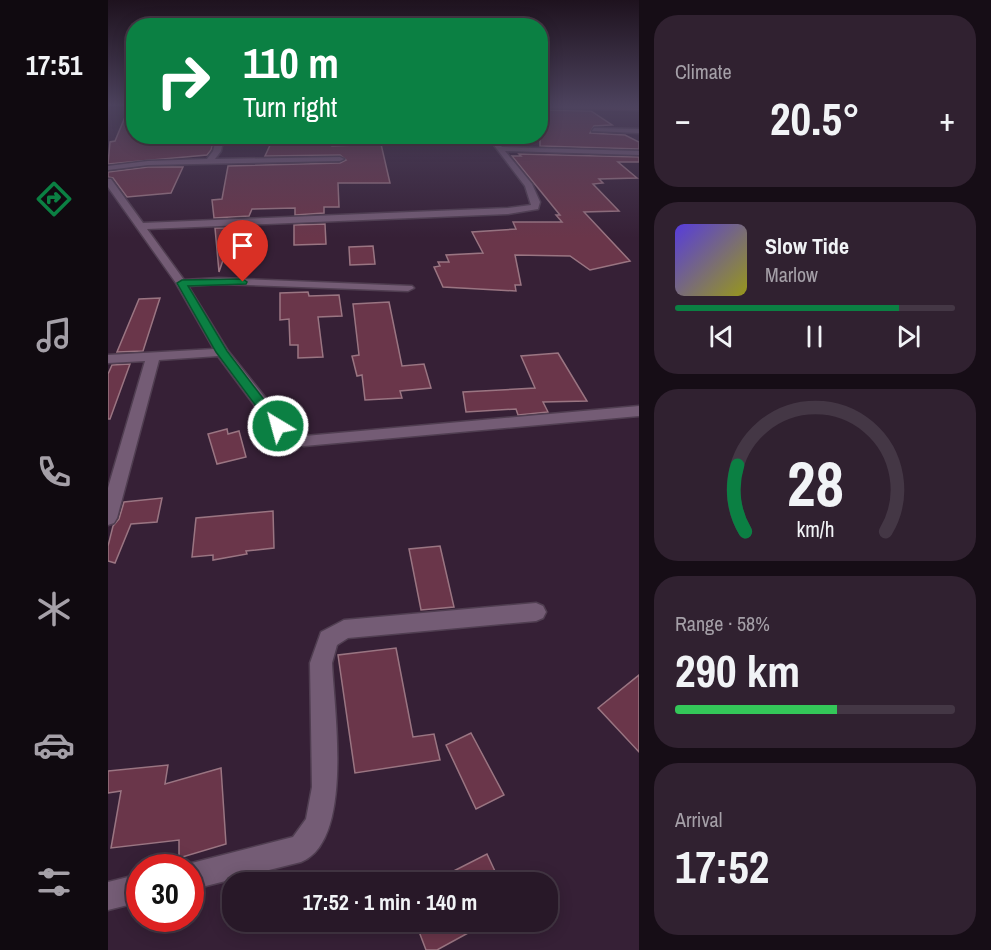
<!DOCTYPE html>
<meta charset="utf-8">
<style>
:root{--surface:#281828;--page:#302130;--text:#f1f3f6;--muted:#a5a0a8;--line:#443745;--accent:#0b8043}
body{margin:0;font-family:"Archivo Narrow",sans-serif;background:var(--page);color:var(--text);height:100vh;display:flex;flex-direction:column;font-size:22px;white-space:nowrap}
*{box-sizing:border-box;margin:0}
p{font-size:20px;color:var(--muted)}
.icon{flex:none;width:33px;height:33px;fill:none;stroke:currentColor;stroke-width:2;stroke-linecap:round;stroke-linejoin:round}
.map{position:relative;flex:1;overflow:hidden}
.drawer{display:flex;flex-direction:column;gap:15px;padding:15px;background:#160d16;width:352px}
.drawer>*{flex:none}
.top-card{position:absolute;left:18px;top:18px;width:422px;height:126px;border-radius:24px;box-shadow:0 3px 15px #0003,0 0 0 2px var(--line);background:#0b8043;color:#fff;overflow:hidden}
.speed{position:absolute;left:18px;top:854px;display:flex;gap:12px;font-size:30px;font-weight:700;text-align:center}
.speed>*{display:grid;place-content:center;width:78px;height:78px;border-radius:50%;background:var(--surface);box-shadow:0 3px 15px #0003,0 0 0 2px var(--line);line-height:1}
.speed .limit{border:9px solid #d22;background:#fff;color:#111}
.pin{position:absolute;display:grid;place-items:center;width:51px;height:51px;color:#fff;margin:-62px -26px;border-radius:50% 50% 50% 0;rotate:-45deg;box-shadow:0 0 6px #0007}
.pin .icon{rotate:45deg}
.me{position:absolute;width:66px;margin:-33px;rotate:323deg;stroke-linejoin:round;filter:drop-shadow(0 0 4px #0008)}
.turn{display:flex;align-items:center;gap:21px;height:126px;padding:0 18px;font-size:27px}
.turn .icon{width:78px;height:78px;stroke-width:2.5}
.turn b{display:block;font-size:42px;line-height:51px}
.big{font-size:45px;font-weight:800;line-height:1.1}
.drawer .tile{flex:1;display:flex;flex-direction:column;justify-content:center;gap:9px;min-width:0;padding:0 21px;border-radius:24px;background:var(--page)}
.drawer .dial{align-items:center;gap:0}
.dial svg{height:156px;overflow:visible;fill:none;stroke:var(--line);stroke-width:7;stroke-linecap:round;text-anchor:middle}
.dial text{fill:var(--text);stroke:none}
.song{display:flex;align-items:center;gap:18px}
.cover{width:72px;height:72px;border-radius:9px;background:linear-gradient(135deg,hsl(250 70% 55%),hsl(60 70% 35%))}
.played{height:6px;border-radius:3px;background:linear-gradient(90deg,var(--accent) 80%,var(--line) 80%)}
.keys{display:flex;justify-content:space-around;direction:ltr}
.heat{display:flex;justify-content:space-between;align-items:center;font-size:33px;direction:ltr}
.charge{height:9px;border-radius:4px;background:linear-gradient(90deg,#34c759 58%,var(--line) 0)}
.trip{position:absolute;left:114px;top:872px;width:336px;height:60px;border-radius:24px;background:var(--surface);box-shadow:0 3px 15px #0003,0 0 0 2px var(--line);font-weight:800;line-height:60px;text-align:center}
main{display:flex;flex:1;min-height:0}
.dock{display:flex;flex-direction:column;width:108px;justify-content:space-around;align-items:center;background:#100a10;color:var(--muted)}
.dock .icon{width:42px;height:42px}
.dock .on{color:var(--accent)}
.dock b{font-size:27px;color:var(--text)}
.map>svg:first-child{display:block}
</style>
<main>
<nav class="dock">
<b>17:51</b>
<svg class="icon on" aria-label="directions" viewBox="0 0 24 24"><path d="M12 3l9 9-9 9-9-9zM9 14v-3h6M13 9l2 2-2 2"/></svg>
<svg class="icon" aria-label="music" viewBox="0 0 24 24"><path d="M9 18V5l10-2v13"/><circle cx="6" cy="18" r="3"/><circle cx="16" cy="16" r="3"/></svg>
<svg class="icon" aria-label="phone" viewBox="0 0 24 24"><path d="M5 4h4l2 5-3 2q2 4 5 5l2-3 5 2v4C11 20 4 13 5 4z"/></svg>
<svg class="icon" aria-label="climate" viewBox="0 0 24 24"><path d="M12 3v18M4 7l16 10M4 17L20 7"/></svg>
<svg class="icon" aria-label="car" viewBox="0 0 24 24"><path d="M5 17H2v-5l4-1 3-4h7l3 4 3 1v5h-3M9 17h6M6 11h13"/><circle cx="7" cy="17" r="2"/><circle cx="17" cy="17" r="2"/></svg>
<svg class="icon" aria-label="filters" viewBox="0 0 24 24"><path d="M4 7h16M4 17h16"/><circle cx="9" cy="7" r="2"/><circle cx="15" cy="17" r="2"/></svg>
</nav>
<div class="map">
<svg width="531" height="950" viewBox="0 0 531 950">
<rect width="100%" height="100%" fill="#362036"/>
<!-- building -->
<g fill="#6a364a" stroke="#9a7582" stroke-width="1.5">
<polygon points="22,105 26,105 26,136 107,136 103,150 99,155 0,164 2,142 7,141"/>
<polygon points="432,110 483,111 504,125 486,126 482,133 517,135 531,142 531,149 432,146"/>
<polygon points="198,136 223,136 224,146 273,144 282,183 230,183 231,207 216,207 216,213 187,215 187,208 144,209 141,216 106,218 104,200 114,199 120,166 232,163 238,160 232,155 157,156 164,141 198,141"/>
<polygon points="411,154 531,157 531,162 510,162 529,178 491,179 495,183 485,184 511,211 476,212 522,261 482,270 462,256 407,255 413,285 407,285 408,291 335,287 326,267 332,266 330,262 341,262 338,255 375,253 364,232 408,229 405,222 454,222 448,215 452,215 404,156 413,156"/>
<polygon points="40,167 75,167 63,193 19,197 5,178 0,177 0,172"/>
<polygon points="217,224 218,244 186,245 186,225"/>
<polygon points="107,228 126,228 111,272"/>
<polygon points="265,246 267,264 242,265 241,247"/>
<polygon points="200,292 201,296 231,295 234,316 210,317 215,357 190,358 190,345 182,345 181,319 172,320 172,293"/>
<polygon points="52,298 35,351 9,352 31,299"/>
<polygon points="281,302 294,366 316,364 323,388 292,391 294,398 257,400 254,375 249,376 244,356 251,355 245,304"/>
<polygon points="450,353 479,401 435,402 440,412 410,415 408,409 358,412 355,392 427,388 413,356"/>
<polygon points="22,364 2,419 0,419 0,374 4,365"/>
<polygon points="119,429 120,434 131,431 138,457 109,464 100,434"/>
<polygon points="54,498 49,522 23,524 7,563 0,561 0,546 5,526 11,519 16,502"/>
<polygon points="165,511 166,548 138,551 139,554 105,560 105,555 84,557 88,518"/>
<polygon points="332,546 346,607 313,610 301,549"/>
<polygon points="288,648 305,737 326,734 332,760 247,773 230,655"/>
<polygon points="531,675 531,752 490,708"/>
<polygon points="363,733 396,795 368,809 338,745"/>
<polygon points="60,765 57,784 113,768 118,844 71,858 71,840 3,848 13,791 0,793 0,771"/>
<polygon points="379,854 392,882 324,882"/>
<polygon points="307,921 382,921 329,950 318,950"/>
</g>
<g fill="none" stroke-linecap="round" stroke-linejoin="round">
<defs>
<g id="minor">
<polygon points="432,105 531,106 531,110 432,108"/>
<polygon points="486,128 531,129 531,133 484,131"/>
<polygon points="109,136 116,136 113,151 107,159 232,157 236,159 232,161 40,165 0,170 0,166 40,161 99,159 105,151"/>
<polygon points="379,136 385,136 394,147 531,151 531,155 397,151 424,184 432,202 430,209 400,214 39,229 76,280 111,278 304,286 306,288 300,291 111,284 80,286 120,351 184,431 197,436 531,406 531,416 196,446 174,439 165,430 110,356 51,360 9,518 6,523 0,525 0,488 37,361 0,363 0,355 106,349 68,283 0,187 0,179 3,179 35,223 400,208 423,205 417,186"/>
<path d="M 428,603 L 435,606 L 438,612 L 435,618 L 428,621 L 240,638 L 229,645 L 224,663 C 226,710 246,841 193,862 L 82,890 L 82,867 L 72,866 L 185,837 L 198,819 L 204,787 L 202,663 L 213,632 L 236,620 Z"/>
<polygon points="32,874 32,902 0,910 0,882"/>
</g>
</defs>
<!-- minor casing -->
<use href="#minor" stroke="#503e51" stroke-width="3"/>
<!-- minor -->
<use href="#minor" fill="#745c75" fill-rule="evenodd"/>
</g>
<!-- sky -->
<linearGradient id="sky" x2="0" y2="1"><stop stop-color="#1e121e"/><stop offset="0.44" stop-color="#4c425d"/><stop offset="1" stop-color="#4c425d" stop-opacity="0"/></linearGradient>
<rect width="531" height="238" fill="url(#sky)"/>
<!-- route -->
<polygon fill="#0b8043" stroke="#07532c" stroke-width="1.5" points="135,279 139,282 138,284 80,286 119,351 176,426 170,430 165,429 108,352 69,283 74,280"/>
</svg>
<div class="speed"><div class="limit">30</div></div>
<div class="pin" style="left:135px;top:282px;background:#d93025"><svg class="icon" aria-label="arrive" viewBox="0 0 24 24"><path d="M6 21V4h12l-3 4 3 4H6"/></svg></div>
<svg class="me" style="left:170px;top:426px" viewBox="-20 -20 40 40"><circle r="17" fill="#0b8043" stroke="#fff" stroke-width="3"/><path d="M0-11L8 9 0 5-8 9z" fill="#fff"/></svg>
<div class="trip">17:52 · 1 min · 140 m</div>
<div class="top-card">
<div class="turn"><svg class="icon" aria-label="right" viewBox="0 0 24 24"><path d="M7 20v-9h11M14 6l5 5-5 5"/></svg><div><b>110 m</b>Turn right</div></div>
</div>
</div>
<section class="drawer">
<div class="tile"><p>Climate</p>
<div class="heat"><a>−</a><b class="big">20.5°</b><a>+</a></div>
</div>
<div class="tile">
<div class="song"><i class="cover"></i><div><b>Slow Tide</b><p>Marlow</p></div></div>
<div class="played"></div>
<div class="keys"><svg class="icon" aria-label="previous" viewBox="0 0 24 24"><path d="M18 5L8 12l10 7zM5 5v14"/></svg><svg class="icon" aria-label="pause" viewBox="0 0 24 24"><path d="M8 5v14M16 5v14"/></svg><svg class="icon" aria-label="next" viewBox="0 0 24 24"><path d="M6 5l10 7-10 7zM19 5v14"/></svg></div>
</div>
<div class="tile dial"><svg viewBox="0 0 100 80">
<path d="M14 69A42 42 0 1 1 86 69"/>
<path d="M14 69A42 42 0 0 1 10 35" stroke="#0b8043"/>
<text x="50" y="56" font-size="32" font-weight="700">28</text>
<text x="50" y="72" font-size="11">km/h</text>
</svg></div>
<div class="tile"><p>Range · 58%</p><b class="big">290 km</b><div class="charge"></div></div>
<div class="tile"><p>Arrival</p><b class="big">17:52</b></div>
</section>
</main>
